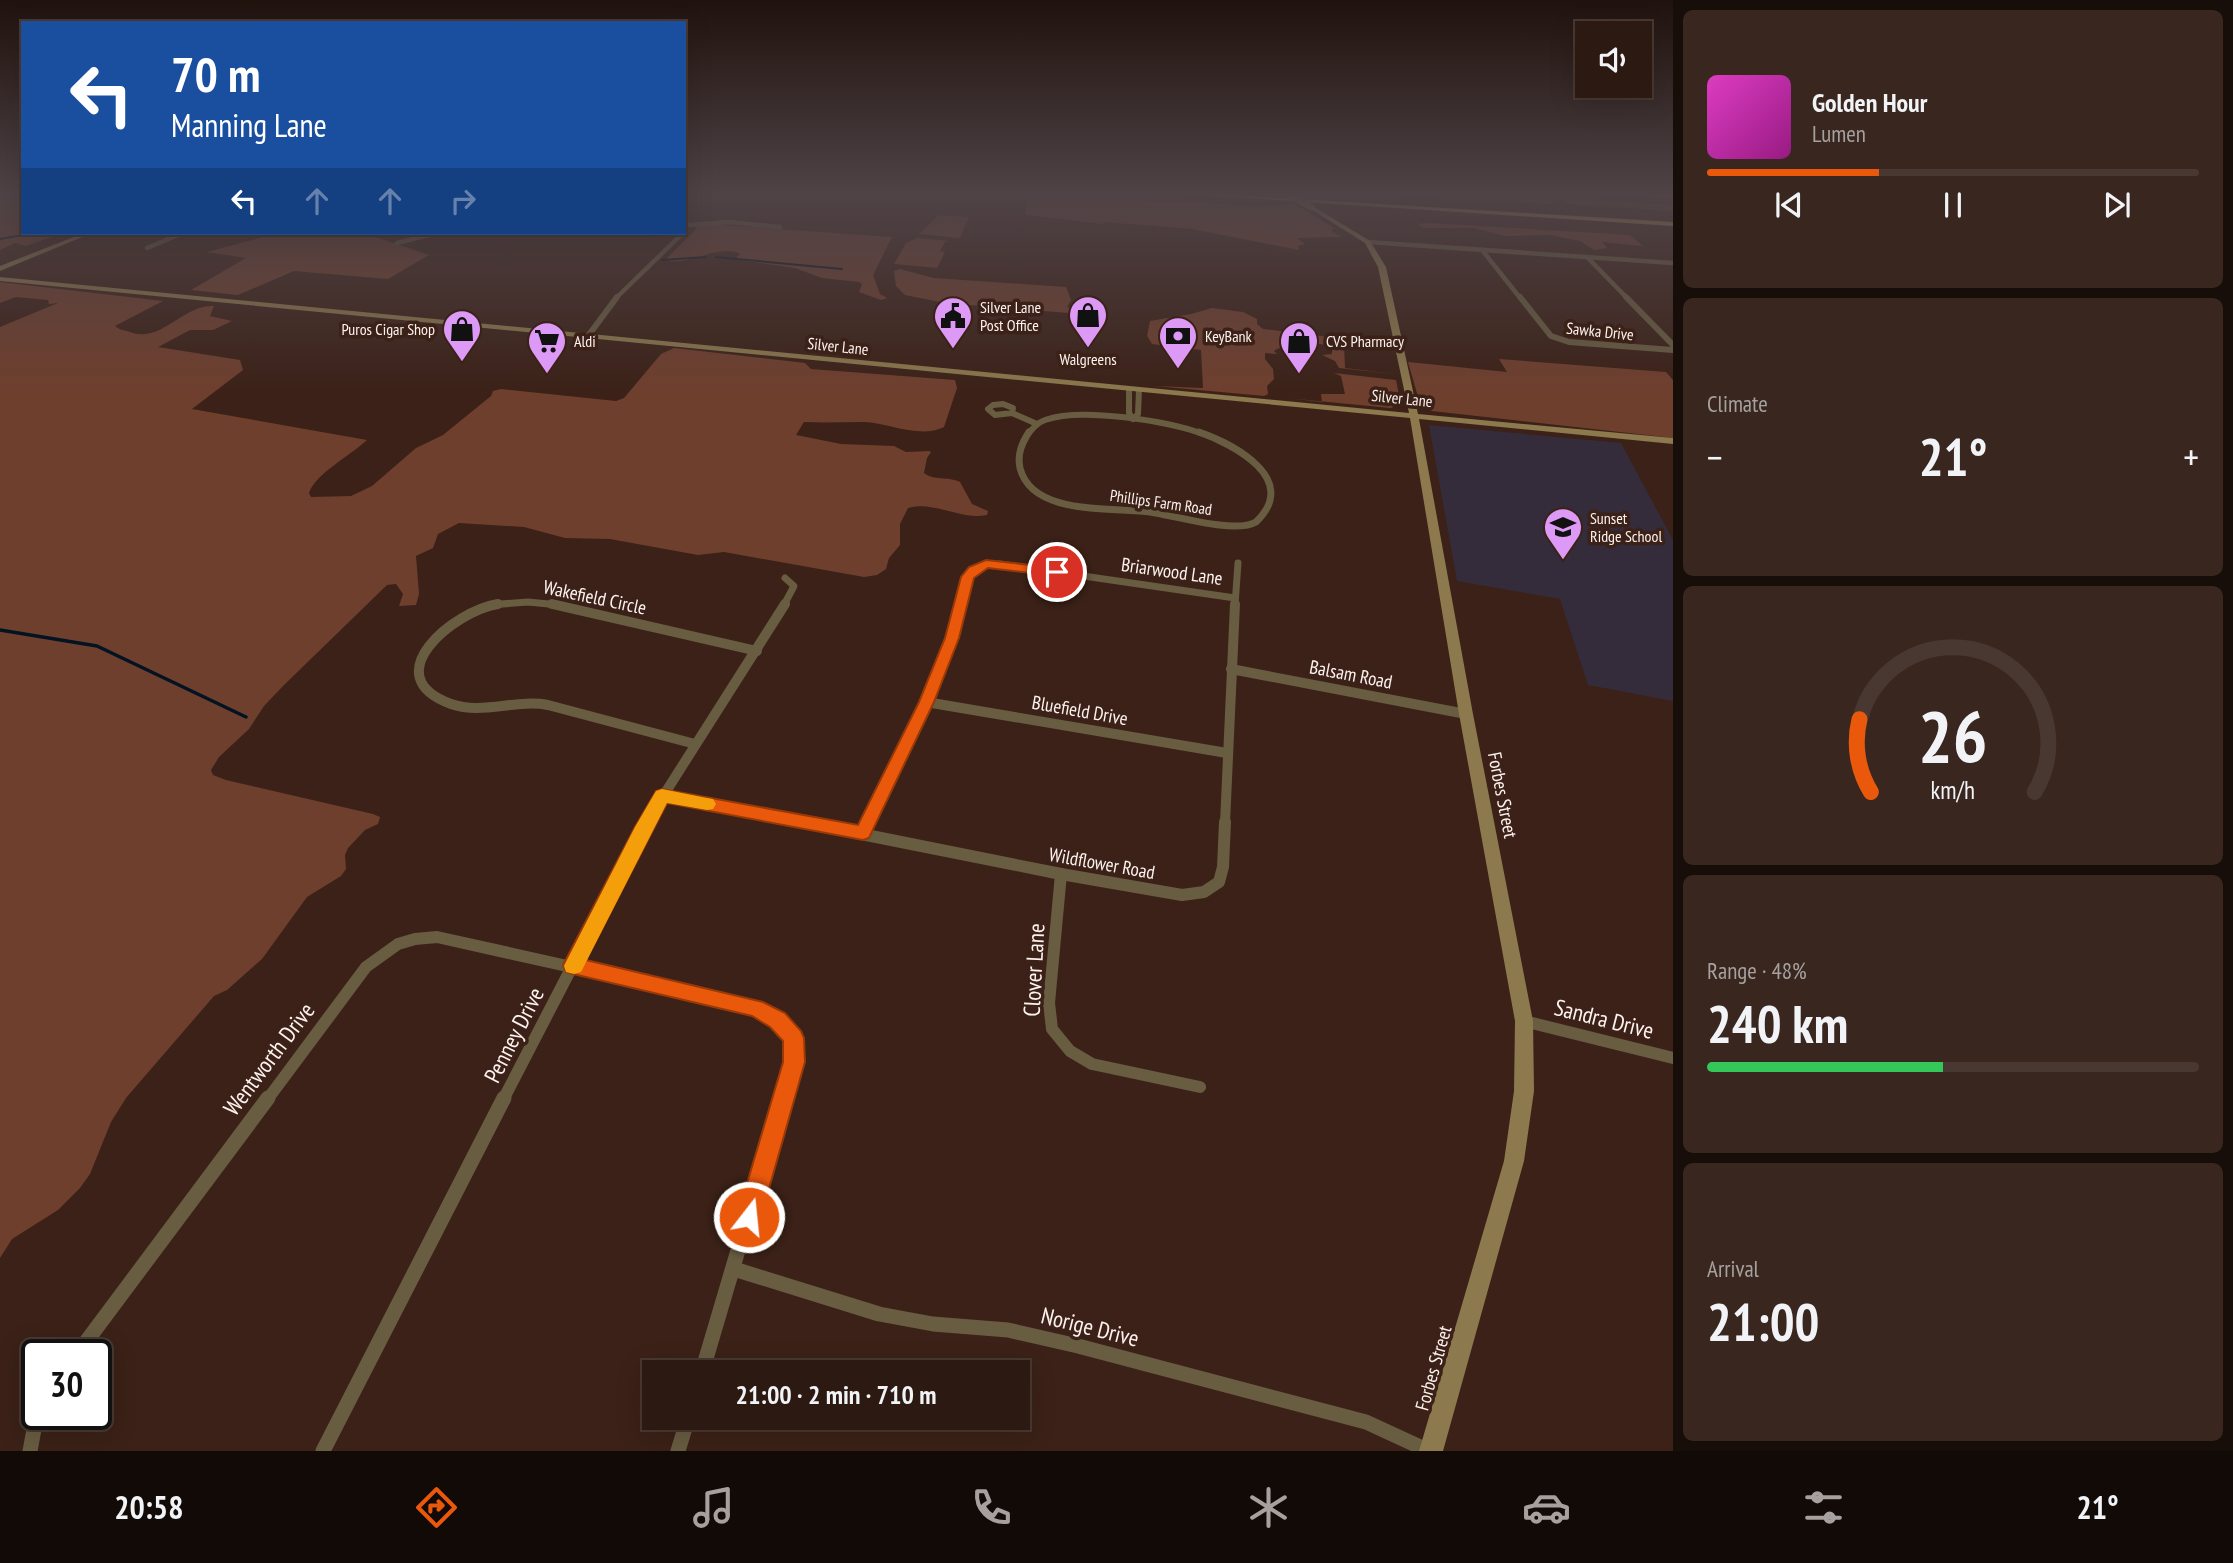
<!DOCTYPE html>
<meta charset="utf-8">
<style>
:root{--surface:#2c1911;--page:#38261f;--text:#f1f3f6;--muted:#a6a09f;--line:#483831;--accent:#ea580c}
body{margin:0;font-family:"PT Sans Narrow",sans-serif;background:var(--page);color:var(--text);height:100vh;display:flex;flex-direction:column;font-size:26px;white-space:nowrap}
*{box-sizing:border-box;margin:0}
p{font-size:23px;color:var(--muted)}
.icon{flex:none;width:38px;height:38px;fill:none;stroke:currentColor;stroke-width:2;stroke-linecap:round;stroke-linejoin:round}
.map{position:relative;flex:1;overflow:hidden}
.side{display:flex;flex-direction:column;gap:10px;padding:10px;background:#180e09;width:560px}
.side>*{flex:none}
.guide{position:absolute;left:21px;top:21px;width:665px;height:214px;border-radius:0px;box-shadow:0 7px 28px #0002,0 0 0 2px var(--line);background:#1a4fa0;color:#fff;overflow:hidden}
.fabs{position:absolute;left:1575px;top:21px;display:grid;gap:14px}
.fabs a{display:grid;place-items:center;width:77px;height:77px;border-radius:0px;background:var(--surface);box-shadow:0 7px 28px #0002,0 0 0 2px var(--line);font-size:35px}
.speed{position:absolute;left:21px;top:1339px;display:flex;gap:14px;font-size:35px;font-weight:700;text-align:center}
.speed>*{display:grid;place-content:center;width:91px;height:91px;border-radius:50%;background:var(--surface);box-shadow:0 7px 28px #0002,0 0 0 2px var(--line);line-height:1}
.speed .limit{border:4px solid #111;border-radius:10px;background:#fff;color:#111}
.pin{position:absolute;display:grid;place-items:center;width:60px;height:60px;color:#fff;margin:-30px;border:4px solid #fff;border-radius:50%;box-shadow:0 2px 7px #0007}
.me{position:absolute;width:77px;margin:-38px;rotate:16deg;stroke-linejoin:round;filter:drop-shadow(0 0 5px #0008)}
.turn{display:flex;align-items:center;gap:24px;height:147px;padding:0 35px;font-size:32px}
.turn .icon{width:91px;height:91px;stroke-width:2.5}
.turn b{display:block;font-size:49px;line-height:60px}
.lanes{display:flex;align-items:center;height:66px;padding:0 35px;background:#0003;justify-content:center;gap:35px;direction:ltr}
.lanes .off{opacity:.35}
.big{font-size:52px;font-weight:800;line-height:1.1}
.side .tile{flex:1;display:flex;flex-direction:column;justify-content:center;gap:10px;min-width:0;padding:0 24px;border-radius:10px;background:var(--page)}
.side .dial{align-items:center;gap:0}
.dial svg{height:182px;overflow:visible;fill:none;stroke:var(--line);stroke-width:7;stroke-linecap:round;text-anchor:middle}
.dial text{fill:var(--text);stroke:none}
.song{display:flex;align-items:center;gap:21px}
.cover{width:84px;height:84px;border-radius:10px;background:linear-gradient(135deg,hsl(310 70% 55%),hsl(310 70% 35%))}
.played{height:7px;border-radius:4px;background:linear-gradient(90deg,var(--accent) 35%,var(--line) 35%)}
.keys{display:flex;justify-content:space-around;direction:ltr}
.heat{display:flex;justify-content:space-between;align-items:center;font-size:38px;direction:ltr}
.charge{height:10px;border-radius:5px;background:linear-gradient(90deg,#34c759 48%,var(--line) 0)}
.trip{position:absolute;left:642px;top:1360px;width:388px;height:70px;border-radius:0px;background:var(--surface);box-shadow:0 7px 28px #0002,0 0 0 2px var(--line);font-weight:800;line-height:70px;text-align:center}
.tab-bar{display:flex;height:112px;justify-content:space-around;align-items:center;background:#120a07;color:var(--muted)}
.tab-bar .icon{width:49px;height:49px}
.tab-bar .selected{color:var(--accent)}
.tab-bar b{font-size:32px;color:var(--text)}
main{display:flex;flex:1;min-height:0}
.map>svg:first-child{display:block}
</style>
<main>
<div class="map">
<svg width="1673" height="1451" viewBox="0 0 1673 1451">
<rect width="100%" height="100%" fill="#3b2117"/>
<!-- education -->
<polygon fill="#352c3b" points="1429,425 1621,443 1673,540 1673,701 1588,685 1560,599 1457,581"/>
<!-- green -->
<g fill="#6f3f2d">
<polygon points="0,192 23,192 23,233 57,235 26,246 15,243 0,250"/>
<polygon points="1035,192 1077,193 1148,201 1199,202 1255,207 1291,204 1298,206 1336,229 1332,229 1332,231 1342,237 1297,238 1305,244 1298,246 1299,250 1192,229 1105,222 1104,224 1026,215 1027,194"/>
<polygon points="1351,192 1457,193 1533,198 1562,204"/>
<polygon points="1565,199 1673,205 1673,211 1572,204 1565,202"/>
<polygon points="939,215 969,217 960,238 919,234"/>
<polygon points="1427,223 1630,235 1643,246 1602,242 1607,248 1594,250 1580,241 1551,235 1506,236 1473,228 1424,228 1417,224"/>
<path d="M 707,224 L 892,237 L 873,275 L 880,294 L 887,298 L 881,300 L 859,292 L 862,284 L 859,282 L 822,278 L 795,268 L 740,260 L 736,258 L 740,254 C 716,243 691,267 665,260 L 698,227 Z"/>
<polygon points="278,233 364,233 429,255 388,279 294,271 238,295 191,290 246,258 207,252"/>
<polygon points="917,238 950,241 945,242 940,251 945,252 937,268 894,264 906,243"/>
<polygon points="900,269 934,278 1066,287 1071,300 1067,307 1094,315 945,303 905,295 896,286 894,271"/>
<path d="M 0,282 L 163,301 L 115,326 C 119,330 124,330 130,332 C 161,344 183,304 214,306 L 210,316 L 232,321 L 213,330 L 190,330 L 158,347 L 240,360 L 243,370 L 192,409 L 367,440 C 350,456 315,474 309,493 L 311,497 L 351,496 L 372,486 L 416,448 L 443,435 L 491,396 L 493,391 L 501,389 L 616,401 L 624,398 L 661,354 L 674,348 L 805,363 L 811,369 L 955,380 L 957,388 L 944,427 C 920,439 889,423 864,422 C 844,422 824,423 804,422 L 796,435 L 841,444 L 894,446 L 906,452 L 929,451 L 931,452 L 927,458 L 924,473 C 934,481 948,476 960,482 L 972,504 L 988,511 L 987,515 C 962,521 933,500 908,508 L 900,524 L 900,545 L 889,558 L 886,569 L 877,575 L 864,577 L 724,552 L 698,555 L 610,539 L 565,538 L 524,527 L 459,523 L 438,534 L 433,548 L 416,556 L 419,594 L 416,605 L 399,606 L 403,594 L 396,584 L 387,585 L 283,686 L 264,706 L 249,729 L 219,757 L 211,770 L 213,775 L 226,780 L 373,814 L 380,817 L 378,824 L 365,830 L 348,848 L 345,855 L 346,869 L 341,876 L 307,897 L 262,959 L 227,990 L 214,996 L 126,1098 L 111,1122 L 90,1174 L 80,1188 L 58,1210 L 12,1239 L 0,1258 L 0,327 L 58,303 L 49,304 L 48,300 L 16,297 L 0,303 Z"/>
<path d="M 1212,308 L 1243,312 L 1257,319 L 1257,324 L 1263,329 L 1329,337 L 1335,343 L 1344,344 L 1345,368 L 1395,374 L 1339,368 L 1335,361 L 1322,355 L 1332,354 L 1332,348 C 1320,340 1284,343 1274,351 L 1277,354 L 1265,353 L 1265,359 L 1273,369 L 1274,379 L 1267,386 L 1268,394 L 1264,396 L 1155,386 L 1203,388 L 1201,350 L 1152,344 L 1147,336 L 1150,321 L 1191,314 Z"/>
<polygon points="1499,359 1666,372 1673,380 1673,438 1432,411 1420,404 1408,362 1507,372"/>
<polygon points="1334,373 1396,380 1401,405 1390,408 1287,398 1322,402 1321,394 1345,394 1341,376"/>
</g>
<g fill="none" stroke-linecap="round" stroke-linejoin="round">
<!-- stream-far1 -->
<g stroke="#021422" stroke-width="2">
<polyline points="0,239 34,233"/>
<polyline points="716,257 842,269"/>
<polyline points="662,260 706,257"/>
</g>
<!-- stream -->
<polyline stroke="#021422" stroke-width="3.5" points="0,630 97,646 246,717"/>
<!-- minor-far5 -->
<g stroke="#685c41" stroke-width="4.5">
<polyline points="1597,192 1673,196"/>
<polyline points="684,222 691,225 729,222 780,227"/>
<polyline points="183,233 231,233"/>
<polyline points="1368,242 1673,263"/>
<polyline points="397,243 437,233"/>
<polyline points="147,248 183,233"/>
<polyline points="1482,250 1521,299"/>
<polyline points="1587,257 1628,299"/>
<polyline points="615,299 683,233"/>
</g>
<!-- minor-far4 -->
<g stroke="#685c41" stroke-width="6">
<polyline points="1520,297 1551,336 1569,342 1673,350"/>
<polyline points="1626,297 1673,345"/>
<polyline points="588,336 617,297"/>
<polyline points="1129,389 1129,413 1133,419"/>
<polygon points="1003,404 1013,408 1012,413 995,415 988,409 993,405"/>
<polyline points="1012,413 1037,424"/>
<polyline points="1133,419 1138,414 1139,390"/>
<path d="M 1028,434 C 1033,428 1037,423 1045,420 C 1081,407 1168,421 1203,434"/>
</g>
<!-- minor-far3 -->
<g stroke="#685c41" stroke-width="7">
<path d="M 1029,432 C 1022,443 1017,454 1020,468 C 1032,516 1112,507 1150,512 C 1176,516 1235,534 1256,522 C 1301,479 1233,444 1199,432"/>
<polyline points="489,605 528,602 559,605"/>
<polyline points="784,605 794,586 785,578"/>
<path d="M 961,605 C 968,578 968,565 1000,564 L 1235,598"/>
<polyline points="1235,605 1238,563"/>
</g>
<!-- minor-far2 -->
<g stroke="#685c41" stroke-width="10">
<path d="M 498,604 C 454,611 374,676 451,704 C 482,715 516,699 548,705 L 695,744"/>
<polyline points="552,604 757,651"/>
<polyline points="1231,669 1466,714"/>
<polyline points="926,702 1227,753"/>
<polyline points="662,796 810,823"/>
<polyline points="646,823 785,604"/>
<path d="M 868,823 C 902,752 941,681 961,604"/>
<polyline points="1225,823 1235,604"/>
</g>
<!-- minor-far1 -->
<g stroke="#685c41" stroke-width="12">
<polyline points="801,822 1061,874 1182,895 1204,892 1219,882 1223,867 1225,822"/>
<polyline points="863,833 869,822"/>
<polyline points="1061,874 1049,1003 1052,1029 1070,1051 1092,1064 1200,1087"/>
<polyline points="1524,1021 1673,1058"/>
<polyline points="267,1100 366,967 398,944 415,939 437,937 756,1008 777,1020 794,1038 794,1062 783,1100"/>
<polyline points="503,1100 647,822"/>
</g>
<!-- minor -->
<g stroke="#685c41" stroke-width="15">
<polyline points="734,1269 879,1314 933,1324 1008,1330 1078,1346 1366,1422 1429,1451"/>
<polyline points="77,1354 268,1098"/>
<polyline points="702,1372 783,1098"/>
<polyline points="30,1451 35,1424 40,1414"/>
<polyline points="323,1451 504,1098"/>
<polyline points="678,1451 688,1418"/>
</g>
<!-- secondary -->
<g fill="#8c794d" fill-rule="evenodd">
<polygon points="1311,205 1370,241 1386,267 1418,414 1673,438 1673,444 1419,419 1473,714 1533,1021 1534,1091 1524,1161 1443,1451 1419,1451 1504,1161 1514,1091 1515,1021 1459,714 1410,418 0,281 0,277 1409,413 1378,267 1365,243 1309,208"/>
<polygon points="84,233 92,233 0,271 0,266"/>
</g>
<!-- motorway -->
<polygon fill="#c1a35d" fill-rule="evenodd" points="1152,192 1185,192 1673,222 1673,226"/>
<!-- secondary-bridge -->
<polyline stroke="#8c794d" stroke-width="7" points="1284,192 1311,207"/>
</g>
<!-- sky -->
<linearGradient id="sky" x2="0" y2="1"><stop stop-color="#20120d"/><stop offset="0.49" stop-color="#4f4347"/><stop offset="1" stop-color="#4f4347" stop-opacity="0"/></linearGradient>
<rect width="1673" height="395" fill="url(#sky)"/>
<!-- route -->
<polygon fill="#ea580c" stroke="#983908" stroke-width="2" points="986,560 1057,568 1064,572 1057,576 988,568 974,578 959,638 934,702 869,838 863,840 667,803 586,960 763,1002 785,1013 801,1031 804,1038 805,1062 761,1217 758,1226 749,1229 740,1226 737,1217 783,1062 783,1041 770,1027 752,1016 573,974 566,972 563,965 635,827 656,791 662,789 858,825 919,702 945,638 961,577 969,567"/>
<!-- slow -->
<polygon fill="#f59e0b" points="662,789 707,798 713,799 716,804 713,809 707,810 667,803 581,972 574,974 566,972 564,966 635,827 656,791"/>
<!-- icons -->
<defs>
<symbol id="shop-pin" viewBox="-11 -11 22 30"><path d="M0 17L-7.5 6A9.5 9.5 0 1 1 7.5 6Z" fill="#dc99f5" stroke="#3b2117"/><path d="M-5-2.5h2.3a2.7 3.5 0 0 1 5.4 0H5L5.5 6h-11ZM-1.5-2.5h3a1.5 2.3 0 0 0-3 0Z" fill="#111"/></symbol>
<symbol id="civic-pin" viewBox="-11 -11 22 30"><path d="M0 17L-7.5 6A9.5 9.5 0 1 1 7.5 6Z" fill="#dc99f5" stroke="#3b2117"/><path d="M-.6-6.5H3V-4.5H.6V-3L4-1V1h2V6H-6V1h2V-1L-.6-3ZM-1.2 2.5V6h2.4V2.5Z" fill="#111"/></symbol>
<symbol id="bank-pin" viewBox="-11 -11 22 30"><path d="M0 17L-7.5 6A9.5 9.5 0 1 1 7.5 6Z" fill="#dc99f5" stroke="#3b2117"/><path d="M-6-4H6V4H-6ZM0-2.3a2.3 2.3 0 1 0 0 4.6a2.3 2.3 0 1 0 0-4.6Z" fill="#111"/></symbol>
<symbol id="supermarket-pin" viewBox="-11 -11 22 30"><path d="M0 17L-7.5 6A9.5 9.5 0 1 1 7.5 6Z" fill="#dc99f5" stroke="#3b2117"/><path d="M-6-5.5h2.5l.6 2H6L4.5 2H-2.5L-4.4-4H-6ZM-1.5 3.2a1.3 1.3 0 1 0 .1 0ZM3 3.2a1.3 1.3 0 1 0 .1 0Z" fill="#111"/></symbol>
<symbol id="school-pin" viewBox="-11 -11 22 30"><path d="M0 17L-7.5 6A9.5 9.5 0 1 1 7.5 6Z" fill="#dc99f5" stroke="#3b2117"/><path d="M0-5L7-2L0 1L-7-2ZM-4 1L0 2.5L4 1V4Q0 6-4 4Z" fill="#111"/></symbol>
</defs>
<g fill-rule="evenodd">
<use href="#shop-pin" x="1066" y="293" width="44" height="60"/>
<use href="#civic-pin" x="931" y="294" width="44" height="60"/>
<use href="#shop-pin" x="440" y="307" width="44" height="60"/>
<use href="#bank-pin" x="1156" y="314" width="44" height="60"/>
<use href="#supermarket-pin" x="525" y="319" width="44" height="60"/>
<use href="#shop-pin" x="1277" y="319" width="44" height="60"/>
<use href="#school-pin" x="1541" y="505" width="44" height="60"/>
</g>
<g text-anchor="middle" stroke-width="7" stroke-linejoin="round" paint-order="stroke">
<!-- far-poi labels -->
<g font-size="16" fill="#fdf2ee" stroke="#3b2117" text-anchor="start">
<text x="980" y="313">Silver Lane<tspan x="980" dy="18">Post Office</tspan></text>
<text x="435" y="335" text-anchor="end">Puros Cigar Shop</text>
<text x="1205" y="342">KeyBank</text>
<text x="574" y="347">Aldi</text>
<text x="1326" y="347">CVS Pharmacy</text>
<text x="1088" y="365" text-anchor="middle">Walgreens</text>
<text x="1590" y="524">Sunset<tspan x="1590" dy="18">Ridge School</tspan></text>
</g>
<!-- far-street labels -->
<g font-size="16" fill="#fdf2ee" stroke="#3b2117">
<text transform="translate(1600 331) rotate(6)" y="6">Sawka Drive</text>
<text transform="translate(838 346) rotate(6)" y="6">Silver Lane</text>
<text transform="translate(1402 398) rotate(6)" y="6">Silver Lane</text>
<text transform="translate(1161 502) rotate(8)" y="6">Phillips Farm Road</text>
</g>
<!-- street labels -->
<g font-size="19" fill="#fdf2ee" stroke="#3b2117">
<text transform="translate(1172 571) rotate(8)" y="7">Briarwood Lane</text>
<text transform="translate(595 597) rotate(12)" y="7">Wakefield Circle</text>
<text transform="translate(1351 674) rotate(11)" y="7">Balsam Road</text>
<text transform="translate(1080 710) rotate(10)" y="7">Bluefield Drive</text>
<text transform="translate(1503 795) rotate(79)" y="7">Forbes Street</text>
<text transform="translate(1102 863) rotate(10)" y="7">Wildflower Road</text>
<text transform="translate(1433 1368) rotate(-74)" y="7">Forbes Street</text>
</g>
<!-- near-street labels -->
<g font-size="23" fill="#fdf2ee" stroke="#3b2117">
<text transform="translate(1034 970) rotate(-87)" y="8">Clover Lane</text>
<text transform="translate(1604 1019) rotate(14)" y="8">Sandra Drive</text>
<text transform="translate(514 1035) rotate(-63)" y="8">Penney Drive</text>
<text transform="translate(269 1059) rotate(-53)" y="8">Wentworth Drive</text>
<text transform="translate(1090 1327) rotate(14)" y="8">Norige Drive</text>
</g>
</g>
</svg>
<div class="fabs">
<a><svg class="icon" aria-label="sound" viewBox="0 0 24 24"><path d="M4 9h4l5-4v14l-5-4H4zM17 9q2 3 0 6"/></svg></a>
</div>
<div class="speed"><div class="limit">30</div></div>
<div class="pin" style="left:1057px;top:572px;background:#d93025"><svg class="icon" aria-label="arrive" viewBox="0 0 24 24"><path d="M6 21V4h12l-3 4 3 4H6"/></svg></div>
<svg class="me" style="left:749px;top:1217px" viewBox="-20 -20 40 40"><circle r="17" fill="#ea580c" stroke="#fff" stroke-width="3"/><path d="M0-11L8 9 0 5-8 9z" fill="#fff"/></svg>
<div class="trip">21:00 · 2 min · 710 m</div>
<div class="guide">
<div class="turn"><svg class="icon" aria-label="left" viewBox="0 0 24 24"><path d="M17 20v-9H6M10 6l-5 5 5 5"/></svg><div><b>70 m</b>Manning Lane</div></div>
<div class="lanes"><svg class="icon" aria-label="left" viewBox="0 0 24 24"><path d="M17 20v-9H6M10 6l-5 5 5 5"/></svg><svg class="icon off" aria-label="ahead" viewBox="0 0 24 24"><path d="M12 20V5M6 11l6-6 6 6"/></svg><svg class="icon off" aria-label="ahead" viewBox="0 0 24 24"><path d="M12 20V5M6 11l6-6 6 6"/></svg><svg class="icon off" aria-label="right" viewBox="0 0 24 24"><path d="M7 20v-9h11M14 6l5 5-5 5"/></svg></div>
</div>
</div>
<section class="side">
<div class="tile">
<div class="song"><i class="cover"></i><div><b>Golden Hour</b><p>Lumen</p></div></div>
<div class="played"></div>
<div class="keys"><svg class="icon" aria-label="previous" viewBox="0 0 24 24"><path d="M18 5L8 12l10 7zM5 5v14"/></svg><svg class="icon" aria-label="pause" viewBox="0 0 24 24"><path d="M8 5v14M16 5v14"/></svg><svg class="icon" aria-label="next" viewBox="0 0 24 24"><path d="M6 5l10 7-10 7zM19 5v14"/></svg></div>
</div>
<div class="tile"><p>Climate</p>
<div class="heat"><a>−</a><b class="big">21°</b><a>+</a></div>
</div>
<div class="tile dial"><svg viewBox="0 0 100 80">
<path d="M14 69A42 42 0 1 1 86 69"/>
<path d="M14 69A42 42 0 0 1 9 37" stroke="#ea580c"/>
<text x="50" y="56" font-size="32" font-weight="700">26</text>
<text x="50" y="72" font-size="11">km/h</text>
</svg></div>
<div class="tile"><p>Range · 48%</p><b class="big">240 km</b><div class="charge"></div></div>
<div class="tile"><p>Arrival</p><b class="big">21:00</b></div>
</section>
</main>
<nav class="tab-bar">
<b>20:58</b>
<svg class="icon selected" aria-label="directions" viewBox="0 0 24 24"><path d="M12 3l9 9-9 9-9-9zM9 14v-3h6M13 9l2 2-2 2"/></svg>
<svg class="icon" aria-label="music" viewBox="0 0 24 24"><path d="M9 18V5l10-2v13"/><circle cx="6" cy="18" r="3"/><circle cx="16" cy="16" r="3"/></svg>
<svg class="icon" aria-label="phone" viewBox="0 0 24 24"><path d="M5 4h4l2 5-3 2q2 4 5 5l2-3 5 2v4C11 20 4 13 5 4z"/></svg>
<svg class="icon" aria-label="climate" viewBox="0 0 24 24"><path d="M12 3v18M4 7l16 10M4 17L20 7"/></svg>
<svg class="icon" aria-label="car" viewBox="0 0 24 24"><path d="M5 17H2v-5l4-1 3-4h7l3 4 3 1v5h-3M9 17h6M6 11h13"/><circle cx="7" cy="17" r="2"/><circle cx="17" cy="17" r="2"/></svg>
<svg class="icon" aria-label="filters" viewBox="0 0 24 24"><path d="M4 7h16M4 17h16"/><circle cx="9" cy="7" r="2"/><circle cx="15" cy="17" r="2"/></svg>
<b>21°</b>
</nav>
